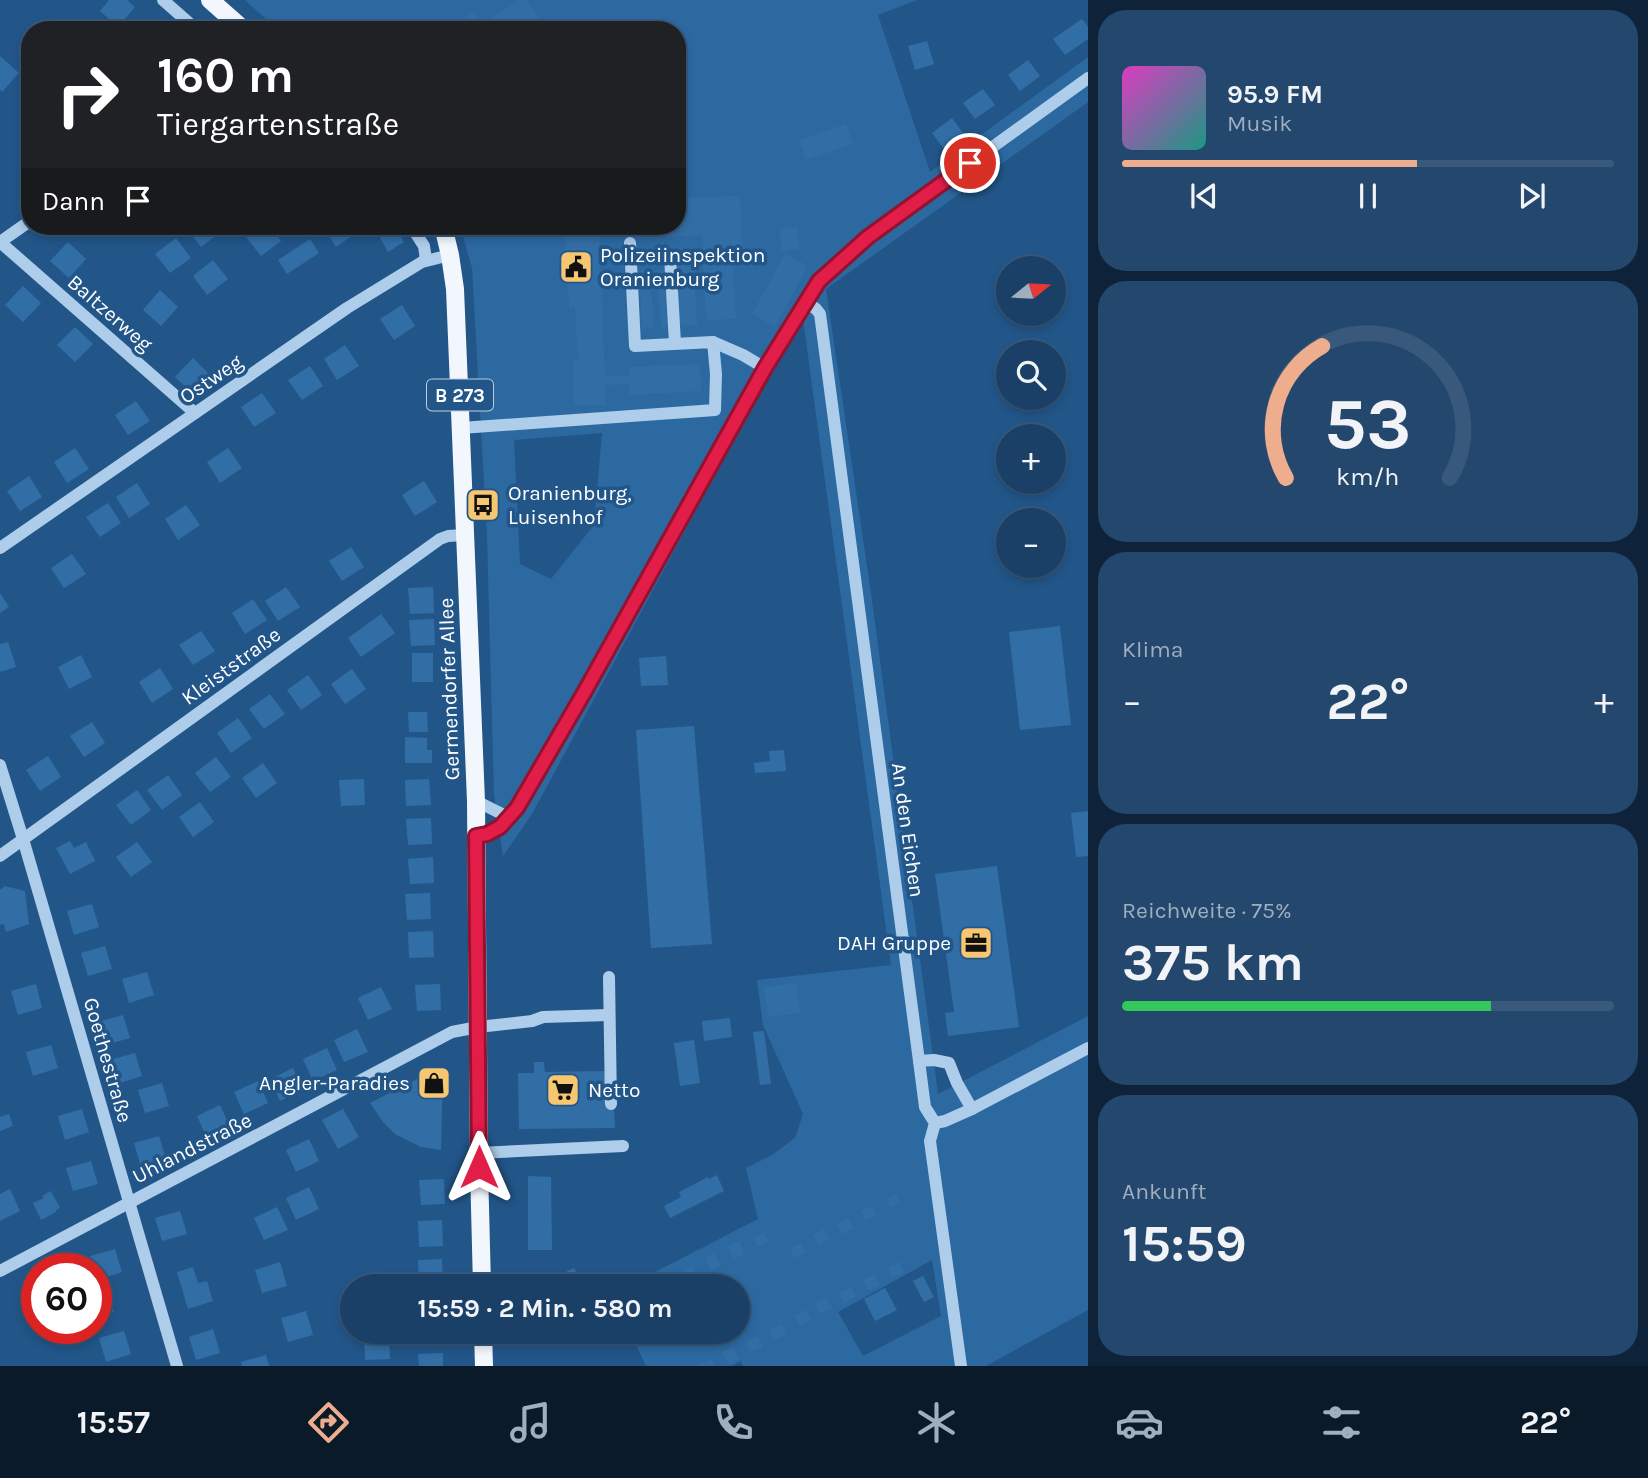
<!DOCTYPE html>
<html lang="de">
<meta charset="utf-8">
<style>
:root{--surface:#1a4067;--page:#23476d;--text:#f1f3f6;--muted:#9fafc0;--line:#38597b;--accent:#eead8d}
body{margin:0;font-family:Karla,sans-serif;background:var(--page);color:var(--text);height:100vh;display:flex;flex-direction:column;font-size:26px;white-space:nowrap}
*{box-sizing:border-box;margin:0}
p{font-size:23px;color:var(--muted)}
.icon{flex:none;width:38px;height:38px;fill:none;stroke:currentColor;stroke-width:2;stroke-linecap:round;stroke-linejoin:round}
.map{position:relative;flex:1;overflow:hidden}
.side{display:flex;flex-direction:column;gap:10px;padding:10px;background:#0e2339;width:560px}
.side>*{flex:none}
.guide{position:absolute;left:21px;top:21px;width:665px;height:214px;border-radius:28px;box-shadow:0 4px 10px #0003,0 0 0 2px var(--line);background:#202124;color:#fff;overflow:hidden}
.needle{width:46px;rotate:72deg}
.controls{position:absolute;left:996px;top:256px;display:grid;gap:14px}
.controls a{display:grid;place-items:center;width:70px;height:70px;border-radius:50%;background:var(--surface);box-shadow:0 4px 10px #0003,0 0 0 2px var(--line);font-size:35px}
.speed{position:absolute;left:21px;top:1253px;display:flex;gap:14px;font-size:35px;font-weight:700;text-align:center}
.speed>*{display:grid;place-content:center;width:91px;height:91px;border-radius:50%;background:var(--surface);box-shadow:0 4px 10px #0003,0 0 0 2px var(--line);line-height:1}
.speed .limit{border:10px solid #d22;background:#fff;color:#111}
.pin{position:absolute;display:grid;place-items:center;width:60px;height:60px;color:#fff;margin:-30px;border:4px solid #fff;border-radius:50%;box-shadow:0 2px 7px #0007}
.me{position:absolute;width:77px;margin:-38px;rotate:0deg;stroke-linejoin:round;filter:drop-shadow(0 0 5px #0008)}
.turn{display:flex;align-items:center;gap:24px;height:147px;padding:0 21px;font-size:32px}
.turn .icon{width:91px;height:91px;stroke-width:2.5}
.turn b{display:block;font-size:49px;line-height:60px}
.then{display:flex;align-items:center;height:66px;padding:0 21px;background:#0003;gap:14px;font-size:26px}
.big{font-size:52px;font-weight:700;line-height:1.1}
.side .widget{flex:1;display:flex;flex-direction:column;justify-content:center;gap:10px;min-width:0;padding:0 24px;border-radius:28px;background:var(--page)}
.side .dial{align-items:center;gap:0}
.dial svg{height:182px;overflow:visible;fill:none;stroke:var(--line);stroke-width:7;stroke-linecap:round;text-anchor:middle}
.dial text{fill:var(--text);stroke:none}
.song{display:flex;align-items:center;gap:21px}
.cover{width:84px;height:84px;border-radius:10px;background:linear-gradient(135deg,hsl(310 70% 55%),hsl(170 70% 35%))}
.played{height:7px;border-radius:4px;background:linear-gradient(90deg,var(--accent) 60%,var(--line) 60%)}
.keys{display:flex;justify-content:space-around;direction:ltr}
.heat{display:flex;justify-content:space-between;align-items:center;font-size:38px;direction:ltr}
.charge{height:10px;border-radius:5px;background:linear-gradient(90deg,#34c759 75%,var(--line) 0)}
.trip{position:absolute;left:340px;top:1274px;width:410px;height:70px;border-radius:35px;background:var(--surface);box-shadow:0 4px 10px #0003,0 0 0 2px var(--line);font-weight:700;line-height:70px;text-align:center}
.menu{display:flex;height:112px;justify-content:space-around;align-items:center;background:#0a1a29;color:var(--muted)}
.menu .icon{width:49px;height:49px}
.menu .on{color:var(--accent)}
.menu b{font-size:32px;color:var(--text)}
main{display:flex;flex:1;min-height:0}
.map>svg:first-child{display:block}
</style>
<main>
<div class="map">
<svg width="1088" height="1366" viewBox="0 0 1088 1366">
<rect width="100%" height="100%" fill="#225689"/>
<!-- green -->
<path fill="#2c69a1" fill-rule="evenodd" d="M 245,0 L 917,0 L 878,15 L 930,172 L 1088,57 L 1088,102 L 826,289 L 871,593 L 938,1094 L 1088,1016 L 1088,1310 L 986,1366 L 743,1366 L 741,1361 L 732,1366 L 646,1366 L 630,1332 L 737,1332 L 737,1286 L 628,1286 L 758,1219 L 746,1168 L 772,1155 L 795,1138 L 803,1114 L 763,1025 L 757,980 L 891,965 L 803,319 L 794,329 L 532,814 L 503,856 L 494,795 L 487,536 L 472,268 L 460,226 L 677,226 L 677,30 L 278,30 ZM 602,433 L 594,525 L 551,579 L 520,564 L 514,440 ZM 932,1260 L 941,1316 L 863,1356 L 838,1312 Z"/>
<!-- building -->
<g fill="#326ea6">
<polygon points="109,0 127,0 135,7 118,27 100,11"/>
<polygon points="518,0 527,0 546,27 542,30 454,30 452,27 474,11 483,24"/>
<polygon points="1082,19 1088,27 1088,39 1065,55 1053,39"/>
<polygon points="927,41 934,64 915,70 908,46"/>
<polygon points="0,56 19,73 2,92 0,90"/>
<polygon points="1028,60 1040,76 1020,91 1008,75"/>
<polygon points="983,89 995,105 975,119 963,103"/>
<polygon points="952,118 964,134 944,149 932,133"/>
<polygon points="846,124 853,144 806,160 799,140"/>
<polygon points="740,196 743,253 733,253 736,319 706,320 702,235 646,238 645,226 677,226 677,198"/>
<polygon points="189,226 217,226 221,232 201,247 186,228"/>
<polygon points="261,226 270,226 281,241 261,256 246,237"/>
<polygon points="323,226 401,226 403,228 398,232 404,242 388,252 374,227 365,232 363,228 336,247"/>
<polygon points="565,226 599,226 605,377 629,375 629,367 700,364 701,391 630,395 629,384 605,385 606,405 574,406 573,361 578,361 575,307 569,308"/>
<polygon points="798,227 799,250 781,251 780,228"/>
<polygon points="176,238 191,258 170,273 155,254"/>
<polygon points="310,239 319,253 287,274 278,260"/>
<polygon points="68,242 86,259 69,278 50,261"/>
<polygon points="693,249 697,325 679,325 675,250"/>
<polygon points="785,254 808,266 775,327 752,314"/>
<polygon points="213,260 228,279 207,295 193,276"/>
<polygon points="639,270 650,270 654,327 642,328"/>
<polygon points="657,270 667,270 670,327 661,327"/>
<polygon points="23,286 41,303 23,322 5,305"/>
<polygon points="160,290 178,307 161,326 143,310"/>
<polygon points="402,305 415,326 394,340 380,319"/>
<polygon points="75,327 93,344 75,362 57,345"/>
<polygon points="345,345 359,366 337,380 324,359"/>
<polygon points="193,358 210,375 193,394 175,377"/>
<polygon points="310,366 323,386 302,400 288,380"/>
<polygon points="262,393 276,413 254,427 241,407"/>
<polygon points="136,401 150,421 128,435 115,415"/>
<polygon points="75,448 89,469 67,483 54,462"/>
<polygon points="228,448 242,468 220,483 207,462"/>
<polygon points="29,476 42,497 20,511 7,491"/>
<polygon points="424,481 437,502 415,516 402,495"/>
<polygon points="137,483 150,504 129,518 116,497"/>
<polygon points="108,503 121,523 100,537 86,517"/>
<polygon points="186,505 200,525 178,540 165,519"/>
<polygon points="351,547 364,567 342,581 329,561"/>
<polygon points="72,554 86,574 64,588 51,568"/>
<polygon points="286,587 300,607 278,621 265,601"/>
<polygon points="433,587 434,613 410,614 408,588"/>
<polygon points="0,593 9,607 0,613"/>
<polygon points="253,599 267,620 245,634 232,613"/>
<polygon points="381,614 395,633 361,657 348,638"/>
<polygon points="434,619 435,645 411,646 409,620"/>
<polygon points="1060,626 1071,725 1020,730 1009,632"/>
<polygon points="201,631 215,651 193,665 179,645"/>
<polygon points="8,642 16,667 0,672 0,644"/>
<rect x="412" y="653" width="21" height="29"/>
<polygon points="81,655 92,677 69,689 58,667"/>
<polygon points="666,656 668,685 641,686 639,658"/>
<polygon points="160,668 173,689 152,703 139,682"/>
<polygon points="352,669 366,689 345,704 331,684"/>
<polygon points="308,675 322,695 301,710 287,690"/>
<polygon points="270,694 285,714 264,729 249,709"/>
<polygon points="408,712 427,712 428,732 409,732"/>
<polygon points="238,718 252,738 231,753 217,733"/>
<polygon points="92,722 105,743 84,757 70,736"/>
<polygon points="694,726 712,944 651,948 636,730"/>
<polygon points="405,737 427,738 427,750 432,750 432,763 405,763"/>
<polygon points="784,750 786,771 755,773 754,763 770,761 769,751"/>
<polygon points="48,756 61,777 40,791 26,770"/>
<polygon points="216,757 231,777 210,792 195,773"/>
<polygon points="263,763 277,783 256,798 242,778"/>
<polygon points="168,775 182,795 162,810 147,790"/>
<polygon points="364,779 365,805 341,806 339,780"/>
<polygon points="429,779 431,805 406,806 405,780"/>
<polygon points="137,790 151,810 131,825 116,805"/>
<polygon points="200,802 214,822 193,837 179,817"/>
<polygon points="1088,811 1088,856 1076,857 1071,813"/>
<polygon points="431,818 432,844 408,845 406,819"/>
<polygon points="70,841 74,848 86,842 95,861 70,874 56,848"/>
<polygon points="137,842 152,862 131,877 116,857"/>
<polygon points="433,857 434,883 410,884 408,859"/>
<polygon points="997,866 1019,1027 948,1036 945,1013 954,1012 935,874"/>
<polygon points="5,886 25,891 29,924 6,932 4,924 0,925 0,890"/>
<polygon points="430,893 431,919 407,920 405,894"/>
<polygon points="92,904 99,927 74,935 67,911"/>
<polygon points="433,931 434,957 409,958 408,932"/>
<polygon points="105,946 112,969 88,976 81,953"/>
<polygon points="147,972 154,995 129,1003 122,979"/>
<polygon points="797,983 800,1013 768,1017 764,987"/>
<polygon points="36,984 42,1008 18,1015 11,991"/>
<polygon points="440,984 441,1010 417,1011 415,985"/>
<polygon points="381,987 392,1009 368,1020 358,998"/>
<polygon points="123,1015 130,1038 105,1045 98,1022"/>
<polygon points="730,1018 732,1037 704,1041 702,1021"/>
<polygon points="357,1029 368,1052 344,1062 334,1040"/>
<polygon points="764,1031 771,1084 760,1085 753,1032"/>
<polygon points="694,1040 700,1083 680,1086 674,1043"/>
<polygon points="51,1045 58,1068 33,1076 26,1052"/>
<polygon points="327,1048 337,1070 313,1081 303,1059"/>
<polygon points="135,1053 142,1076 117,1084 110,1060"/>
<polygon points="534,1062 544,1062 545,1072 608,1071 614,1108 615,1128 519,1129 518,1073 534,1073"/>
<polygon points="443,1066 441,1150 421,1147 395,1134 383,1122 370,1103"/>
<polygon points="293,1068 303,1090 280,1101 270,1079"/>
<polygon points="258,1081 268,1103 244,1114 234,1092"/>
<polygon points="162,1083 169,1106 145,1113 138,1090"/>
<polygon points="220,1105 230,1127 207,1138 197,1116"/>
<polygon points="82,1109 89,1132 65,1140 58,1116"/>
<polygon points="343,1109 359,1137 338,1149 322,1120"/>
<polygon points="9,1114 13,1126 0,1131 0,1117"/>
<polygon points="159,1136 166,1159 141,1167 134,1143"/>
<polygon points="309,1139 319,1161 296,1172 286,1150"/>
<polygon points="91,1161 98,1184 73,1191 66,1168"/>
<polygon points="717,1175 724,1191 670,1218 664,1206 681,1197 679,1192 708,1177 709,1179"/>
<polygon points="528,1176 551,1177 552,1250 528,1250"/>
<polygon points="444,1179 445,1204 421,1205 419,1180"/>
<polygon points="309,1187 319,1209 296,1220 286,1198"/>
<polygon points="10,1189 20,1211 0,1221 0,1194"/>
<polygon points="51,1191 60,1208 56,1210 56,1212 41,1220 33,1203 44,1198 42,1196"/>
<polygon points="896,1195 900,1203 890,1208 886,1199"/>
<polygon points="872,1206 876,1215 865,1220 861,1211"/>
<polygon points="277,1207 288,1230 264,1240 254,1218"/>
<polygon points="180,1211 187,1234 162,1241 155,1218"/>
<polygon points="849,1218 854,1228 842,1234 837,1224"/>
<polygon points="442,1220 443,1246 419,1247 418,1221"/>
<polygon points="824,1229 829,1239 818,1245 813,1235"/>
<polygon points="764,1233 768,1242 757,1247 753,1238"/>
<polygon points="739,1241 745,1254 734,1259 728,1246"/>
<polygon points="801,1243 806,1253 795,1258 790,1249"/>
<polygon points="115,1249 122,1272 97,1280 96,1269 94,1269 90,1256"/>
<polygon points="715,1253 721,1266 711,1271 705,1258"/>
<polygon points="442,1259 443,1285 419,1286 418,1260"/>
<polygon points="280,1262 287,1286 262,1293 255,1270"/>
<polygon points="899,1262 904,1272 892,1277 888,1267"/>
<polygon points="193,1267 198,1283 207,1281 213,1301 188,1309 177,1272"/>
<polygon points="693,1267 698,1278 686,1283 681,1273"/>
<polygon points="574,1268 583,1286 557,1286 553,1278"/>
<polygon points="875,1274 880,1285 868,1291 863,1280"/>
<polygon points="923,1276 934,1297 924,1302 913,1281"/>
<polygon points="668,1277 672,1286 660,1286 658,1282"/>
<polygon points="851,1287 856,1297 844,1303 839,1293"/>
<polygon points="885,1288 897,1310 875,1321 864,1299"/>
<polygon points="107,1289 114,1312 96,1318 96,1292"/>
<polygon points="827,1298 832,1308 819,1314 814,1303"/>
<polygon points="806,1310 811,1320 799,1326 794,1316"/>
<polygon points="306,1311 313,1335 288,1342 281,1318"/>
<polygon points="781,1324 786,1335 774,1341 768,1330"/>
<polygon points="213,1329 220,1353 196,1360 189,1337"/>
<polygon points="124,1331 131,1354 106,1362 99,1338"/>
<polygon points="389,1333 390,1359 365,1360 364,1334"/>
<polygon points="758,1336 763,1347 750,1352 746,1342"/>
<polygon points="733,1347 739,1359 729,1365 722,1352"/>
<polygon points="443,1353 443,1366 419,1366 418,1354"/>
<polygon points="266,1355 269,1366 242,1366 241,1362"/>
<polygon points="711,1359 715,1366 696,1366"/>
</g>
<g fill="none" stroke-linecap="round" stroke-linejoin="round">
<!-- minor -->
<g stroke="#aecdea" stroke-width="12">
<polyline points="163,0 197,30"/>
<polyline points="411,226 424,246 426,260"/>
<polyline points="0,242 195,413"/>
<polyline points="0,242 30,221"/>
<polyline points="631,258 670,256 675,343"/>
<polyline points="806,302 816,309 820,314 919,1061 925,1107 935,1123 930,1141 961,1366"/>
<polyline points="713,342 743,355 765,368"/>
<polyline points="461,428 715,410 716,374 713,342 635,346 630,243"/>
<polyline points="0,548 347,308 422,262 450,255"/>
<polyline points="0,765 23,839 177,1366"/>
<polyline points="476,801 508,817"/>
<polyline points="476,836 487,834 500,827 517,808 585,691 765,368 819,281 868,237 1088,78"/>
<polyline points="0,856 440,539 448,536 465,535"/>
<polyline points="609,977 611,1104"/>
<polyline points="919,1061 934,1060 949,1063 957,1083 972,1109"/>
<polyline points="935,1123 945,1121 972,1109 1088,1048"/>
<polyline points="479,1153 623,1146"/>
<polyline points="0,1271 452,1032 478,1027 532,1021 543,1017 609,1015"/>
</g>
<!-- major -->
<g stroke="#f2f7fe" stroke-width="18">
<polyline points="210,0 244,30"/>
<polyline points="443,226 450,255 455,289 476,801 479,1168 482,1286"/>
<polyline points="483,1332 484,1366"/>
</g>
</g>
<g fill="none" stroke-linecap="round" stroke-linejoin="round">
<defs>
<polyline id="route" points="479,1167 476,836 487,834 500,827 517,808 585,691 765,368 819,281 868,237 970,163"/>
</defs>
<!-- route casing -->
<use href="#route" stroke="#92132f" stroke-width="18"/>
<!-- route -->
<use href="#route" stroke="#e11d48" stroke-width="12"/>
</g>
<!-- icons -->
<defs>
<symbol id="civic-square" viewBox="-11 -11 22 22"><rect x="-9" y="-9" width="18" height="18" rx="4" fill="#f6c670" stroke="#225689"/><path d="M-.6-6.5H3V-4.5H.6V-3L4-1V1h2V6H-6V1h2V-1L-.6-3ZM-1.2 2.5V6h2.4V2.5Z" fill="#111"/></symbol>
<symbol id="bus-square" viewBox="-11 -11 22 22"><rect x="-9" y="-9" width="18" height="18" rx="4" fill="#f6c670" stroke="#225689"/><path d="M-5-6H5V4H4V6H2V4H-2V6H-4V4H-5ZM-3.5-4V0h7V-4ZM-3.5 1.2v1.5H-2V1.2ZM2 1.2v1.5H3.5V1.2Z" fill="#111"/></symbol>
<symbol id="office-square" viewBox="-11 -11 22 22"><rect x="-9" y="-9" width="18" height="18" rx="4" fill="#f6c670" stroke="#225689"/><path d="M-6-3h4V-5.5h4V-3h4V5H-6ZM-1-4.5V-3h2v-1.5ZM-6 0V1H6V0Z" fill="#111"/></symbol>
<symbol id="shop-square" viewBox="-11 -11 22 22"><rect x="-9" y="-9" width="18" height="18" rx="4" fill="#f6c670" stroke="#225689"/><path d="M-5-2.5h2.3a2.7 3.5 0 0 1 5.4 0H5L5.5 6h-11ZM-1.5-2.5h3a1.5 2.3 0 0 0-3 0Z" fill="#111"/></symbol>
<symbol id="supermarket-square" viewBox="-11 -11 22 22"><rect x="-9" y="-9" width="18" height="18" rx="4" fill="#f6c670" stroke="#225689"/><path d="M-6-5.5h2.5l.6 2H6L4.5 2H-2.5L-4.4-4H-6ZM-1.5 3.2a1.3 1.3 0 1 0 .1 0ZM3 3.2a1.3 1.3 0 1 0 .1 0Z" fill="#111"/></symbol>
</defs>
<g fill-rule="evenodd">
<use href="#civic-square" x="557" y="248" width="38" height="38"/>
<use href="#bus-square" x="464" y="486" width="38" height="38"/>
<use href="#office-square" x="957" y="924" width="38" height="38"/>
<use href="#shop-square" x="415" y="1064" width="38" height="38"/>
<use href="#supermarket-square" x="544" y="1071" width="38" height="38"/>
</g>
<g text-anchor="middle" stroke-width="7" stroke-linejoin="round" paint-order="stroke">
<!-- shield labels -->
<rect fill="#225689" stroke="#bdccdc" stroke-width="2" x="427" y="379.5" width="66" height="31" rx="5"/>
<g font-size="19" font-weight="bold" fill="#fff">
<text x="460" y="402">B 273</text>
</g>
<!-- poi labels -->
<g font-size="21" fill="#fff" stroke="#225689" text-anchor="start">
<text x="600" y="262">Polizeiinspektion<tspan x="600" dy="24">Oranienburg</tspan></text>
<text x="508" y="500">Oranienburg,<tspan x="508" dy="24">Luisenhof</tspan></text>
<text x="951" y="950" text-anchor="end">DAH Gruppe</text>
<text x="410" y="1090" text-anchor="end">Angler-Paradies</text>
<text x="588" y="1097">Netto</text>
</g>
<!-- street labels -->
<g font-size="21" fill="#fff" stroke="#225689">
<text transform="translate(110 313) rotate(41)" y="7">Baltzerweg</text>
<text transform="translate(211 379) rotate(-34)" y="7">Ostweg</text>
<text transform="translate(231 666) rotate(-36)" y="7">Kleiststraße</text>
<text transform="translate(449 689) rotate(-92)" y="7">Germendorfer Allee</text>
<text transform="translate(908 830) rotate(82)" y="7">An den Eichen</text>
<text transform="translate(108 1060) rotate(74)" y="7">Goethestraße</text>
<text transform="translate(192 1148) rotate(-27)" y="7">Uhlandstraße</text>
</g>
</g>
</svg>
<div class="controls">
<a><svg class="needle" viewBox="-14 -14 28 28"><path d="M0-13l5 13h-10z" fill="#e53935"/><path d="M0 13l5-13h-10z" fill="#9fafc0"/></svg></a>
<a><svg class="icon" aria-label="search" viewBox="0 0 24 24"><circle cx="10" cy="10" r="6"/><path d="M15 15l6 6"/></svg></a>
<a>+</a>
<a>−</a>
</div>
<div class="speed"><div class="limit">60</div></div>
<div class="pin" style="left:970px;top:163px;background:#d93025"><svg class="icon" aria-label="arrive" viewBox="0 0 24 24"><path d="M6 21V4h12l-3 4 3 4H6"/></svg></div>
<svg class="me" style="left:479px;top:1167px" viewBox="-20 -20 40 40"><path d="M0-17L14 15 0 8-14 15z" fill="#e11d48" stroke="#fff" stroke-width="4"/></svg>
<div class="trip">15:59 · 2 Min. · 580 m</div>
<div class="guide">
<div class="turn"><svg class="icon" aria-label="right" viewBox="0 0 24 24"><path d="M7 20v-9h11M14 6l5 5-5 5"/></svg><div><b>160 m</b>Tiergartenstraße</div></div>
<div class="then">Dann<svg class="icon" aria-label="arrive" viewBox="0 0 24 24"><path d="M6 21V4h12l-3 4 3 4H6"/></svg></div>
</div>
</div>
<section class="side">
<div class="widget">
<div class="song"><i class="cover"></i><div><b>95.9 FM</b><p>Musik</p></div></div>
<div class="played"></div>
<div class="keys"><svg class="icon" aria-label="previous" viewBox="0 0 24 24"><path d="M18 5L8 12l10 7zM5 5v14"/></svg><svg class="icon" aria-label="pause" viewBox="0 0 24 24"><path d="M8 5v14M16 5v14"/></svg><svg class="icon" aria-label="next" viewBox="0 0 24 24"><path d="M6 5l10 7-10 7zM19 5v14"/></svg></div>
</div>
<div class="widget dial"><svg viewBox="0 0 100 80">
<path d="M14 69A42 42 0 1 1 86 69"/>
<path d="M14 69A42 42 0 0 1 30 11" stroke="#eead8d"/>
<text x="50" y="56" font-size="32" font-weight="700">53</text>
<text x="50" y="72" font-size="11">km/h</text>
</svg></div>
<div class="widget"><p>Klima</p>
<div class="heat"><a>−</a><b class="big">22°</b><a>+</a></div>
</div>
<div class="widget"><p>Reichweite · 75%</p><b class="big">375 km</b><div class="charge"></div></div>
<div class="widget"><p>Ankunft</p><b class="big">15:59</b></div>
</section>
</main>
<nav class="menu">
<b>15:57</b>
<svg class="icon on" aria-label="directions" viewBox="0 0 24 24"><path d="M12 3l9 9-9 9-9-9zM9 14v-3h6M13 9l2 2-2 2"/></svg>
<svg class="icon" aria-label="music" viewBox="0 0 24 24"><path d="M9 18V5l10-2v13"/><circle cx="6" cy="18" r="3"/><circle cx="16" cy="16" r="3"/></svg>
<svg class="icon" aria-label="phone" viewBox="0 0 24 24"><path d="M5 4h4l2 5-3 2q2 4 5 5l2-3 5 2v4C11 20 4 13 5 4z"/></svg>
<svg class="icon" aria-label="climate" viewBox="0 0 24 24"><path d="M12 3v18M4 7l16 10M4 17L20 7"/></svg>
<svg class="icon" aria-label="car" viewBox="0 0 24 24"><path d="M5 17H2v-5l4-1 3-4h7l3 4 3 1v5h-3M9 17h6M6 11h13"/><circle cx="7" cy="17" r="2"/><circle cx="17" cy="17" r="2"/></svg>
<svg class="icon" aria-label="filters" viewBox="0 0 24 24"><path d="M4 7h16M4 17h16"/><circle cx="9" cy="7" r="2"/><circle cx="15" cy="17" r="2"/></svg>
<b>22°</b>
</nav>
